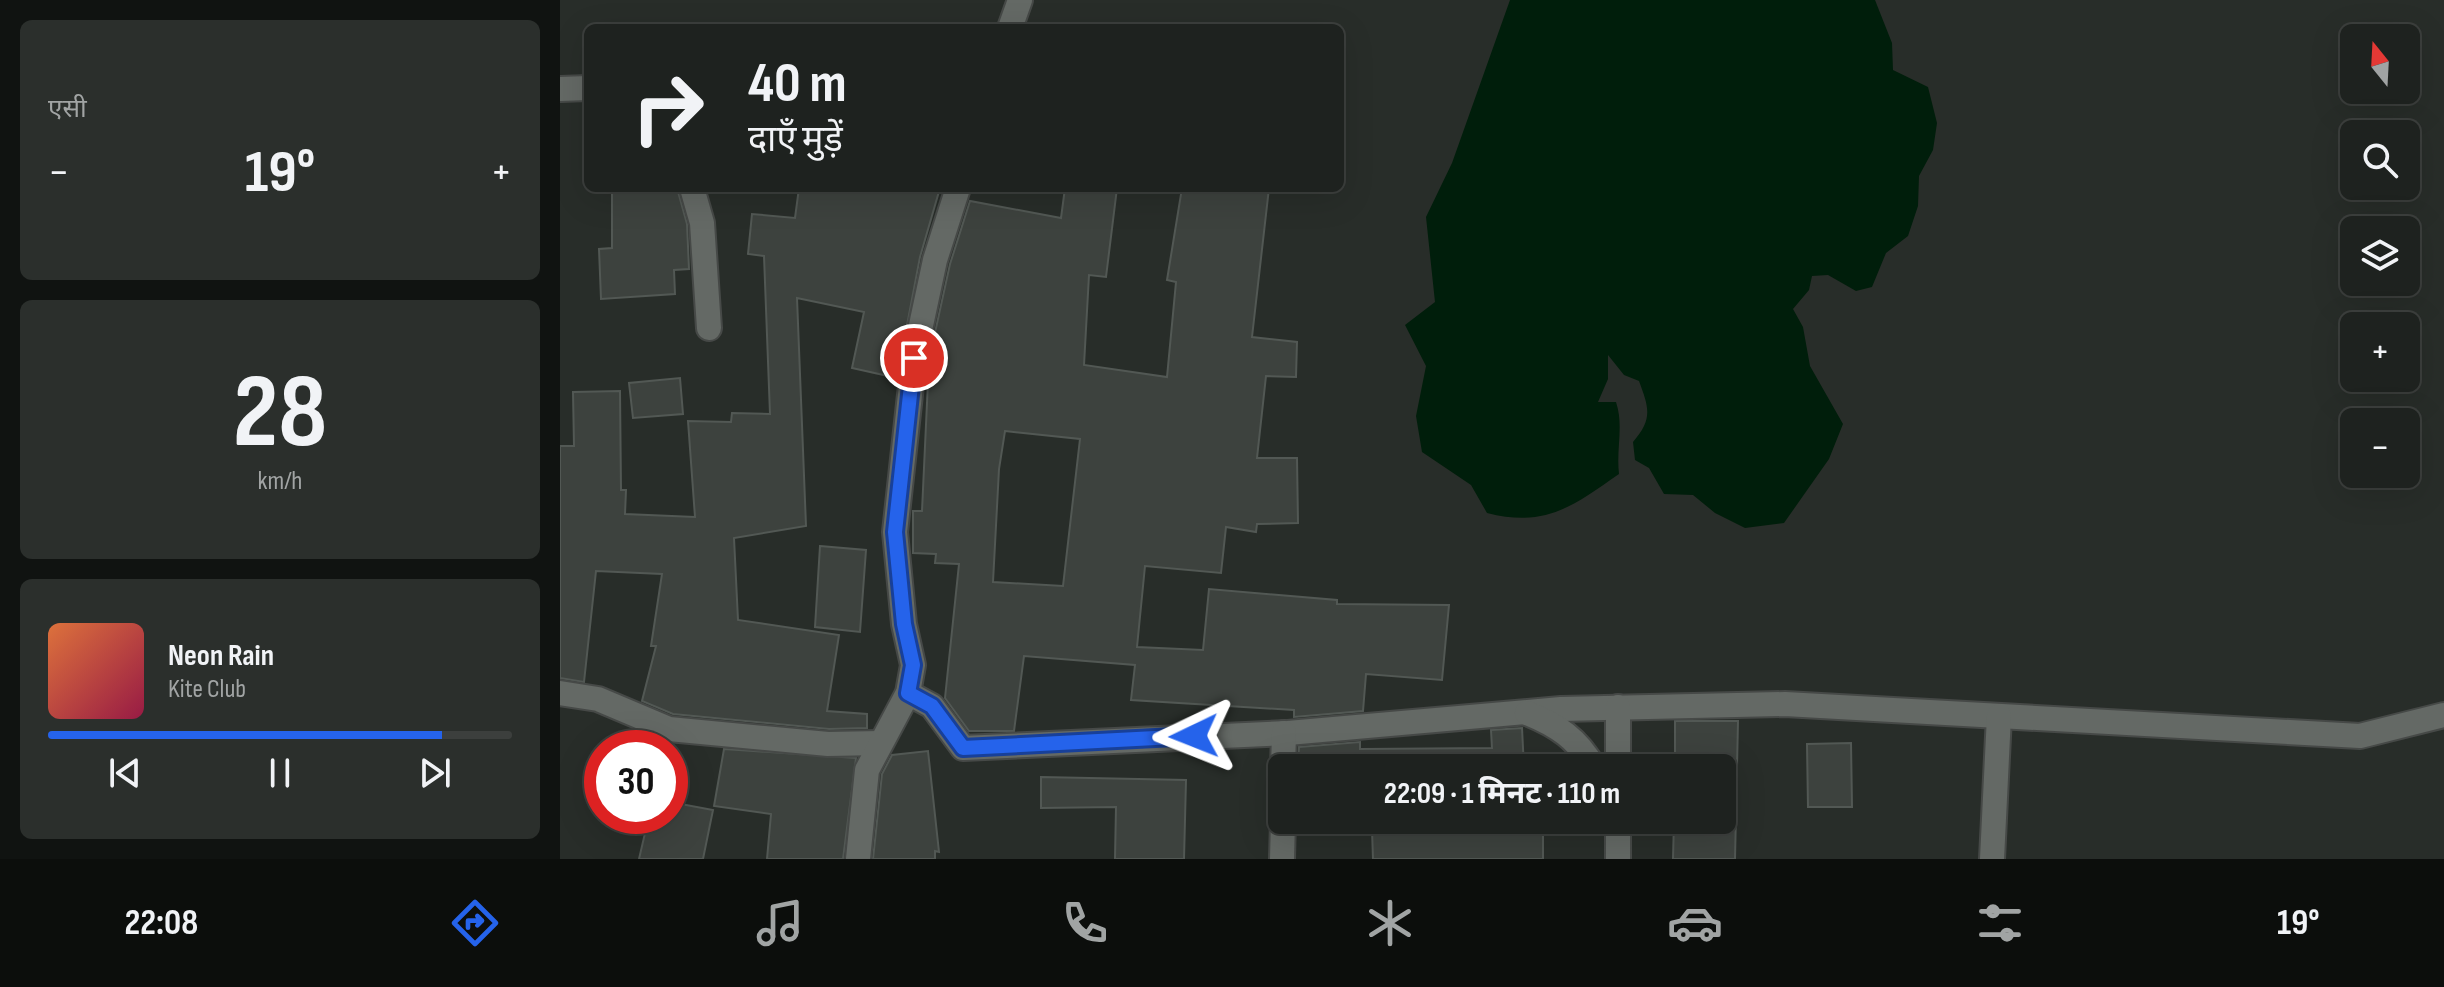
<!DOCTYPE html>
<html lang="hi">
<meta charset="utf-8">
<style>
:root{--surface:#1e221f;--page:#2b2f2c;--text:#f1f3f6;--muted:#a1a4a4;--line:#3c3f3d;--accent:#2563eb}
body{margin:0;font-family:"Sofia Sans Condensed","Noto Sans Devanagari",sans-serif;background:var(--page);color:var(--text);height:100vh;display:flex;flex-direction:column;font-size:30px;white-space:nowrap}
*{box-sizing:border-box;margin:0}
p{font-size:26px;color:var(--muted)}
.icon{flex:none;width:44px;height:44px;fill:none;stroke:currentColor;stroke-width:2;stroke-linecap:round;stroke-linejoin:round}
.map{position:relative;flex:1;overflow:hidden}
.details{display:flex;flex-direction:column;gap:20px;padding:20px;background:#101311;width:560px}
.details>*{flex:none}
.top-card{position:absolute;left:24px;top:24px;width:760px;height:168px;border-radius:12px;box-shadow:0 8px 32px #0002,0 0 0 2px var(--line);background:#1e221f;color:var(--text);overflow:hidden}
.needle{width:52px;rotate:342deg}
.buttons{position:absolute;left:1780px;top:24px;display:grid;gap:16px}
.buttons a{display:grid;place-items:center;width:80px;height:80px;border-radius:12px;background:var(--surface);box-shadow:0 8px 32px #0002,0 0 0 2px var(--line);font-size:40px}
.speed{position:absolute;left:24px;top:730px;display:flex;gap:16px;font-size:40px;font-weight:700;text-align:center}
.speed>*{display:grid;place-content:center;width:104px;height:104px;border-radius:50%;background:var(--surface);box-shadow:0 8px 32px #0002,0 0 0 2px var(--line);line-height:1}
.speed .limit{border:12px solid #d22;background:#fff;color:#111}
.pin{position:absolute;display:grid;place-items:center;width:68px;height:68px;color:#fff;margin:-34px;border:4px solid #fff;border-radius:50%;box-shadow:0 2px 8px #0007}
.me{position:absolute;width:88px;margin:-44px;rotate:268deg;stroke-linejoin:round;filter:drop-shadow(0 0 6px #0008)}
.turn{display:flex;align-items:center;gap:28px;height:168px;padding:0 32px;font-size:36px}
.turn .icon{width:104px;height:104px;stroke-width:2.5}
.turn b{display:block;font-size:56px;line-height:68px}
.big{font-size:60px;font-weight:700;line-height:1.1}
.details .card{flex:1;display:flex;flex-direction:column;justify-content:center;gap:12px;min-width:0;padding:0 28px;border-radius:12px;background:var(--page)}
.details .dial{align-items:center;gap:0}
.dial b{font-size:104px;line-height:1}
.song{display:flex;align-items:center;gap:24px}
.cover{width:96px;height:96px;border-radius:12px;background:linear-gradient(135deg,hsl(20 70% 55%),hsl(340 70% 35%))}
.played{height:8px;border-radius:4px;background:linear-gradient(90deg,var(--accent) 85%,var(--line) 85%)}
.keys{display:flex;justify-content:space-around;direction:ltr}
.heat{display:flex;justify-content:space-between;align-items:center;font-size:44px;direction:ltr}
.trip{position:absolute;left:708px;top:754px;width:468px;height:80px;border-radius:12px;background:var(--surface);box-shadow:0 8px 32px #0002,0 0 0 2px var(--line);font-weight:700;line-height:80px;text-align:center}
.menu{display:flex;height:128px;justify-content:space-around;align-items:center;background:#0c0e0c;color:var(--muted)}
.menu .icon{width:56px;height:56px}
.menu .current{color:var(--accent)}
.menu b{font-size:36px;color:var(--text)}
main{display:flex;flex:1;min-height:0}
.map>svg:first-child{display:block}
</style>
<main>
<section class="details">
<div class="card"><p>एसी</p>
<div class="heat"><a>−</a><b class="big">19°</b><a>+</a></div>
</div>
<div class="card dial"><b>28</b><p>km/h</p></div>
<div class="card">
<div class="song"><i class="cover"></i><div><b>Neon Rain</b><p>Kite Club</p></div></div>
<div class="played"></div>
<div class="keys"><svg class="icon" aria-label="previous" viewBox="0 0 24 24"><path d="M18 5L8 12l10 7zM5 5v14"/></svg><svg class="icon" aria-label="pause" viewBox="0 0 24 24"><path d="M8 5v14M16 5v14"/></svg><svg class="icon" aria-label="next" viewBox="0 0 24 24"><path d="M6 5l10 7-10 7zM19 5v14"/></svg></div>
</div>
</section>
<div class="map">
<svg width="1884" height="859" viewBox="0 0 1884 859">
<rect width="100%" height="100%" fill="#282d29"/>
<!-- water -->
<path fill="#001e0b" d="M 950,0 L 1315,0 L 1332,43 L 1333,70 L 1368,87 L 1377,123 L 1373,150 L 1359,176 L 1358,206 L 1348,236 L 1326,253 L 1312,287 L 1296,291 L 1268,275 L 1252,276 L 1249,290 L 1233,309 L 1243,327 L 1250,366 L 1283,424 L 1269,459 L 1224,523 L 1185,528 L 1155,513 L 1133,495 L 1104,494 L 1089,468 L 1075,460 L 1073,442 C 1093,419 1089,408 1079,381 L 1064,375 L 1048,355 L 1048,379 L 1038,402 L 1056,402 C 1064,426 1056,448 1059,474 C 1013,506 986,528 927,513 L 911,485 L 862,452 L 856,416 L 866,366 L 845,325 L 875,302 L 866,217 L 892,163 Z"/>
<!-- building -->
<g fill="#3d423e" stroke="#525854" stroke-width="2" fill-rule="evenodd">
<polygon points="52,188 117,188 127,224 129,269 114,270 115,294 41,299 39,249 52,248"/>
<polygon points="239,188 380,188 360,257 337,378 292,368 304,312 237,298 246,526 174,538 178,620 279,635 267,711 307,714 307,728 269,729 113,714 82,701 96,646 91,646 102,574 36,571 24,682 0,678 0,446 14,446 13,392 60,391 61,490 66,490 65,514 135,517 128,421 171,422 172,413 210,414 204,256 188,254 192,214 235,218"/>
<path d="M 505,188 L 557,188 L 546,277 L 529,275 L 524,365 L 607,377 L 616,282 L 607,280 L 622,188 L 709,188 L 692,337 L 737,342 L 736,377 L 706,376 L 697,458 L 737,458 L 738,523 L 697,524 L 696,532 L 666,527 L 661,573 L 585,566 L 577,647 L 643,650 L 649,589 L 777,600 L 777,604 L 889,605 L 882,680 L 806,674 L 803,711 L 734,717 L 734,710 L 571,700 L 575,665 L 464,656 L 454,731 L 409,731 L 385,698 L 399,564 L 375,563 L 376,554 L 353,553 L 353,511 L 362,511 L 369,360 L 390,264 L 410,201 L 501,218 ZM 445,431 L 520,439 L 503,586 L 433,582 L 439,469 Z"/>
<polygon points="120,378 123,414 73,418 69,383"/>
<polygon points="260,546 306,550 300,632 255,627"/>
<polygon points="1115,721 1178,721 1175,859 1113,859 1114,820 1162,820 1162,768 1115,768"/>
<polygon points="962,728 964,768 738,768 739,747 800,742 800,749 932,748 931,730"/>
<polygon points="1291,743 1292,807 1248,807 1247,744"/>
<polygon points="164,749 296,758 283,859 207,859 211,814 154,806"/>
<polygon points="368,751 379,852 375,851 375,859 313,859 322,774 332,755"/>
<polygon points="481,777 626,780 624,859 555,859 556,807 481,808"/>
<polygon points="110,802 153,810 143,859 79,859 89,816 110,816"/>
<polygon points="738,820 983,820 983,859 813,859 812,830 738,827"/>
</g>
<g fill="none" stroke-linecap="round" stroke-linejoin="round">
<defs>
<g id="street">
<polyline points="450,28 460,0"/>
<polyline points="0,89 28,88"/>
<polyline points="132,188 142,223 149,328"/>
<polyline points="0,693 38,699 109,729 268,744 320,743"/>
<polyline points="348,693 372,706 403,748 728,733 1001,709 1225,704 1800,736 1884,715"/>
<polyline points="1058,707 1058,768"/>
<path d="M 967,713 C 997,725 1018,739 1034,768"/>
<polyline points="723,768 724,733"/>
<polyline points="1058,820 1058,859"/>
<polyline points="298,859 307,770 348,693 353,665 344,624 335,532 354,358 375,260 398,188"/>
<polyline points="722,859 723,820"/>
<polyline points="1432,859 1439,716"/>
</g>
</defs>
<!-- street casing -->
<use href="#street" stroke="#464947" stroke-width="28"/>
<!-- street -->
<use href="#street" stroke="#646965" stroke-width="24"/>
</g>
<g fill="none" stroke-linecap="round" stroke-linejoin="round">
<defs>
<polyline id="route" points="354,358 335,532 344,624 353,665 348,693 372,706 403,748 634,736"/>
</defs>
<!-- route casing -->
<use href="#route" stroke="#184099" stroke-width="20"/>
<!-- route -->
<use href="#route" stroke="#2563eb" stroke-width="14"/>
</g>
</svg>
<div class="buttons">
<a><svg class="needle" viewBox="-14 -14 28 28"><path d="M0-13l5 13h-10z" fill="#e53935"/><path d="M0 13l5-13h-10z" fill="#a1a4a4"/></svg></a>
<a><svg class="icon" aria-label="search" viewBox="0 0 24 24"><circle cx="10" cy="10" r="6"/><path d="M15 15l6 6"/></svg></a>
<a><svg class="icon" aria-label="layers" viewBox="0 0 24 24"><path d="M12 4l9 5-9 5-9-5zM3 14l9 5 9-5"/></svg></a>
<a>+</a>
<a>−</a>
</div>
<div class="speed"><div class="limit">30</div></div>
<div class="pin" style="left:354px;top:358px;background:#d93025"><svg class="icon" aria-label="arrive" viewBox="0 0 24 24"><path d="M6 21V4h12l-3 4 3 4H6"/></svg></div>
<svg class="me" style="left:634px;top:736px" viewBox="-20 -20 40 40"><path d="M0-17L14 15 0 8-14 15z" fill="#2563eb" stroke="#fff" stroke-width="4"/></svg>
<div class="trip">22:09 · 1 मिनट · 110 m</div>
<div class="top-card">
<div class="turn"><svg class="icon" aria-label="right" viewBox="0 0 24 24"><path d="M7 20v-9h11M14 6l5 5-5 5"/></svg><div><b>40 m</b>दाएँ मुड़ें</div></div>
</div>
</div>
</main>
<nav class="menu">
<b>22:08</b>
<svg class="icon current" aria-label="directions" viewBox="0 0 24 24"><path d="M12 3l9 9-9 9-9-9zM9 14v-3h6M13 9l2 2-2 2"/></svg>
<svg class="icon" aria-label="music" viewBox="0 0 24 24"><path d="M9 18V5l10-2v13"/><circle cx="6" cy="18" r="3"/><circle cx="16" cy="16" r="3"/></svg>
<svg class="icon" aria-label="phone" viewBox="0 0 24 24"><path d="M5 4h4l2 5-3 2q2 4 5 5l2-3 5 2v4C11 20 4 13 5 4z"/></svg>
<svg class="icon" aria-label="climate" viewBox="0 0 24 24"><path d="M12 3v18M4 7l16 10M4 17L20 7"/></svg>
<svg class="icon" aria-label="car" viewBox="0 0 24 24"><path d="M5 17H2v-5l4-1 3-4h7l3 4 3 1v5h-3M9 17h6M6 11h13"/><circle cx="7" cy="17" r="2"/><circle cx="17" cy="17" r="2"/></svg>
<svg class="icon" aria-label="filters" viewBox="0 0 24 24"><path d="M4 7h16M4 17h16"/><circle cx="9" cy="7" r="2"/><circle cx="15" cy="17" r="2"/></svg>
<b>19°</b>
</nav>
